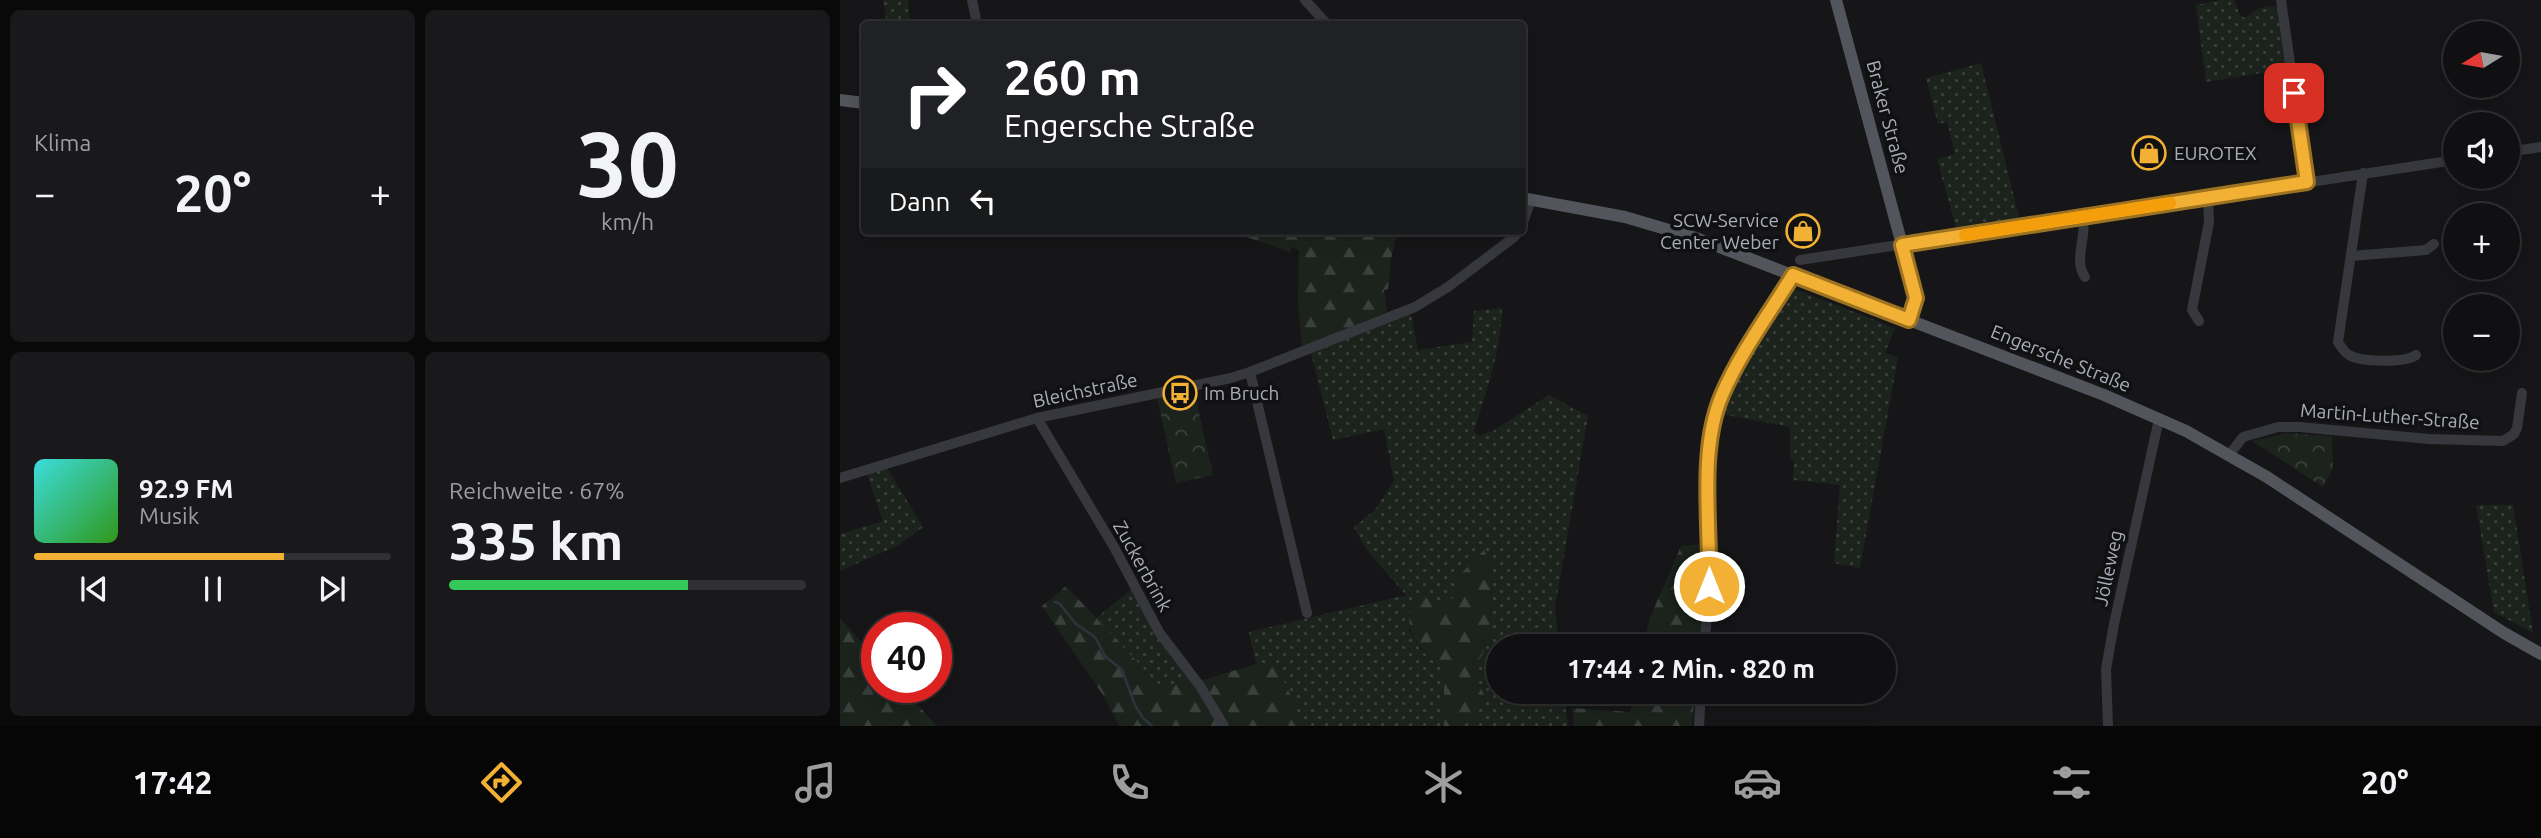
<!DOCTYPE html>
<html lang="de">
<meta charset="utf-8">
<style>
:root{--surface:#101012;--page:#19191b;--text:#f1f3f6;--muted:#9c9d9f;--line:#303032;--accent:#f2b134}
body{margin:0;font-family:Ubuntu,sans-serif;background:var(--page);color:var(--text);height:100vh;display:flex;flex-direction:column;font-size:26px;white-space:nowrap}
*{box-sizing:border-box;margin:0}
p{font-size:23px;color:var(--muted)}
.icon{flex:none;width:38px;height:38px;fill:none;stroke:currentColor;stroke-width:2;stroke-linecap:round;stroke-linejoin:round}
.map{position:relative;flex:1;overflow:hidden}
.drawer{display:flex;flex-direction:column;gap:10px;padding:10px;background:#09090a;width:840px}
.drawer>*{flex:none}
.banner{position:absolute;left:21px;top:21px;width:665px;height:214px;border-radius:7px;box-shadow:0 4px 18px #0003,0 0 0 2px var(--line);background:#202124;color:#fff;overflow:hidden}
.needle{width:46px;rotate:259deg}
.fabs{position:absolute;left:1603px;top:21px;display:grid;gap:14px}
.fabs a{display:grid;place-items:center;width:77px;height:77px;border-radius:50%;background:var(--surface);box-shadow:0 4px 18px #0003,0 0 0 2px var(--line);font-size:35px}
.speed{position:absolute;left:21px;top:612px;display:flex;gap:14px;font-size:35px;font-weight:700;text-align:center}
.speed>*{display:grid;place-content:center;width:91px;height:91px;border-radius:50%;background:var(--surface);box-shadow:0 4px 18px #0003,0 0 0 2px var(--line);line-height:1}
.speed .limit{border:10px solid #d22;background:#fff;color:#111}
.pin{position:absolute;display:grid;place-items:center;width:60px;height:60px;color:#fff;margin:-30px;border-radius:14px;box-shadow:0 4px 10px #0006}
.me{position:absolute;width:77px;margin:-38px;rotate:0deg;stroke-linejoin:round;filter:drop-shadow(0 0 5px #0008)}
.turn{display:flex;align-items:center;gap:24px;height:147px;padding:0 28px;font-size:32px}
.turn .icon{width:91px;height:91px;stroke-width:2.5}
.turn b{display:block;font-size:49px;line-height:60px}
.then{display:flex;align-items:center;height:66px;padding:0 28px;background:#0003;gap:14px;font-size:26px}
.big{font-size:52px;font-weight:700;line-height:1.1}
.drawer .tile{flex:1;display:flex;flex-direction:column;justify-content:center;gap:10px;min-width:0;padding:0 24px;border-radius:10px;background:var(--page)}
.drawer .dial{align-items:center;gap:0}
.dial b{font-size:91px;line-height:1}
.song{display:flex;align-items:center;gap:21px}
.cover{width:84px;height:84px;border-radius:10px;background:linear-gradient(135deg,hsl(180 70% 55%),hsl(110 70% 35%))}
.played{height:7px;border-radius:4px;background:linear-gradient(90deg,var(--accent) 70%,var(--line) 70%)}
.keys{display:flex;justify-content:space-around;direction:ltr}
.heat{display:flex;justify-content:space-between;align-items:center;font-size:38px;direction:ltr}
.charge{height:10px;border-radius:5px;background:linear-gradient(90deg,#34c759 67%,var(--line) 0)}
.drawer .tiles{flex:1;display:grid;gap:10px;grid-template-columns:repeat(2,1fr)}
.trip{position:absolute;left:646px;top:634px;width:410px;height:70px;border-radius:35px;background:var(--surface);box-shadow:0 4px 18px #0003,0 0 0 2px var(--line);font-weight:700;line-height:70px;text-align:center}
.menu{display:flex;height:112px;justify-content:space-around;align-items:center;background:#060607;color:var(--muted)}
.menu .icon{width:49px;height:49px}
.menu .selected{color:var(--accent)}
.menu b{font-size:32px;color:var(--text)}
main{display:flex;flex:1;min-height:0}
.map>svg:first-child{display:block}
</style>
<main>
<section class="drawer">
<div class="tiles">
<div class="tile"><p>Klima</p>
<div class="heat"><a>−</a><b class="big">20°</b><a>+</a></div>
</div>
<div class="tile dial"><b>30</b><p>km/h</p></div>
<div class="tile">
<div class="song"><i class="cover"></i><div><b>92.9 FM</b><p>Musik</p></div></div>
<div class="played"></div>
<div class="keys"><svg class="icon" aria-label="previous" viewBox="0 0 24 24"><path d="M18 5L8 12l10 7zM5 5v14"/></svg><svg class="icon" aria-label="pause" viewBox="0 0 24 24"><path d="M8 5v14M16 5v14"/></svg><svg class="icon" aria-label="next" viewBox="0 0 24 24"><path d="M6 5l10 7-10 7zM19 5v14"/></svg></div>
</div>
<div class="tile"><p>Reichweite · 67%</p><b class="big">335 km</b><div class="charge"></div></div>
</div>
</section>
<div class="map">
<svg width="1701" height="726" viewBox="0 0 1701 726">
<defs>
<pattern id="grass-dots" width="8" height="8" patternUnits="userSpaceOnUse" patternTransform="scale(1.75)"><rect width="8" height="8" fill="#1c231d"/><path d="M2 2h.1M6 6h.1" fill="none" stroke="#3a403c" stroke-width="1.8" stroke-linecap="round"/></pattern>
<pattern id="forest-firs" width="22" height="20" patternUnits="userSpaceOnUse" patternTransform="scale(1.75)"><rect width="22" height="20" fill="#1c231d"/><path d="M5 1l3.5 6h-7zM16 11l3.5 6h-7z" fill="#3a403c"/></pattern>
<pattern id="park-crowns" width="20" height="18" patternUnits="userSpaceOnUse" patternTransform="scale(1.75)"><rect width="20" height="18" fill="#1c231d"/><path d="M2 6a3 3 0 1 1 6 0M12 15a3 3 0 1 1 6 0" fill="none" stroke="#3a403c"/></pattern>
</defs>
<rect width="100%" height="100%" fill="#161618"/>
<!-- grass -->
<g fill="url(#grass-dots)">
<polygon points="43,0 68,0 70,24 47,24"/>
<path d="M 1381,0 L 1394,0 L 1400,15 L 1405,18 C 1414,10 1426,4 1438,7 L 1447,69 L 1366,82 L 1356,5 Z"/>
<polygon points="1141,63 1180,221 1117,231 1097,159 1115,154 1107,122 1098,124 1086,78"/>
<polygon points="950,289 955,289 1055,328 1045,353 1058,357 1020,568 994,563 1000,485 953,480 954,462 950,459 950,427 881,414 885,399"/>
<path d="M 662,308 C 661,351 647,390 634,431 L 638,436 L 653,431 L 709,395 L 748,416 L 715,607 L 719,646 L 658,646 L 658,691 L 724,691 L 728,726 L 619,726 L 637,712 L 645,700 L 633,669 C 654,635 651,608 652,569 L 618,577 L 614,598 L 601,603 L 570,607 L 569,631 L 580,649 L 604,670 L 604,726 L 461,726 L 456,707 L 435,662 L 416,664 L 409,632 L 566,595 L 526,549 L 514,527 L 534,511 L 554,481 L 544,429 L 493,440 L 471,353 L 571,314 L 578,350 L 632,342 L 634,311 Z"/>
<polygon points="47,468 83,527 59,545 0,571 0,534 43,521 27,475"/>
<polygon points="1636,505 1673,505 1693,633 1654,612"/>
<polygon points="293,588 351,679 320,688 255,619"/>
</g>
<!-- forest -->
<g fill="url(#forest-firs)">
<polygon points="389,231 558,231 551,259 548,289 544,290 547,312 462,347 458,303 459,250 452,247 450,252"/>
<polygon points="862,544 863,602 859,646 804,646 809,620 841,546"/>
<path d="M 644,550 L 652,569 L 650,635 L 642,655 L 633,669 L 646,700 L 637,712 L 634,721 L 620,724 L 619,726 L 604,726 L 604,670 C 576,645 559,631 576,593 L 601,603 L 614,598 L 618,577 Z"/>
<polygon points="226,586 321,687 351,679 363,680 416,664 435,662 456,707 461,726 279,726 265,698 202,606"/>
<polygon points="0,618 37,659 37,688 62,688 97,726 0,726"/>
<polygon points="795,691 855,691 852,726 734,726 732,708 790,712"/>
</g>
<!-- park -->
<g fill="url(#park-crowns)">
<polygon points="354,390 373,475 336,483 317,398"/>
<polygon points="1446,433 1492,436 1493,469 1483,487 1412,441"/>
</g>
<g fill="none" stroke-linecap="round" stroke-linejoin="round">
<!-- stream -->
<polyline stroke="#2c353c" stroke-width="2.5" points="215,602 219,603 236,624 255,637 265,656 282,670 295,705 303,718 312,726"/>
<!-- minor -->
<g stroke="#37383d" stroke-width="10">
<polyline points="132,0 137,24"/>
<polyline points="465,0 487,24"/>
<polyline points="1441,0 1467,182"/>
<polyline points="1668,152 1701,147"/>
<path d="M 1523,173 L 1498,342 C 1501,347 1504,352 1509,355 C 1520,362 1566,363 1576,355"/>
<path d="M 1243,217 C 1247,236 1233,261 1245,277"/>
<polyline points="682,225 691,200"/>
<polyline points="1511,256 1586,250 1594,244"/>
<polyline points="960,260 1615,160"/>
<polyline points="1359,321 1352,310 1369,222 1368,197"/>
<polyline points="410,372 467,613"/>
<polyline points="197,418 274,547 319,632 360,686 384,726"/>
<polyline points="1389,455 1403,437 1438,427 1460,427 1589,439 1663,441 1674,434 1677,428 1682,393"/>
<polyline points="0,478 197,418 391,378 410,372 575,307 608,287 673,238 679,231"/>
<path d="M 864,646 C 867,619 870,592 869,566 C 869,512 861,446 882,396 C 898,357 931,312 953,275"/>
<polyline points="859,726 861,691"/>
<polyline points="1268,726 1266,669 1274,624 1319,419"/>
</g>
<!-- major -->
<g stroke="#53555c" stroke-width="12">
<polyline points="996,0 1075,293 1076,302 1069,320"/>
<polyline points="0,100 24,103"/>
<polyline points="682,198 785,217 856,238 1264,395 1346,431 1427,477 1664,633 1701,654"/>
</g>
</g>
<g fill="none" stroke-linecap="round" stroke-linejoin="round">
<defs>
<path id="route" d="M 869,586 C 871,526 858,451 882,395 C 900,353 929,314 953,275 L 1069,320 L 1076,298 L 1062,245 L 1467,182 L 1454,93"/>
</defs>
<!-- route casing -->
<use href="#route" stroke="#9d7322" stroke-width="18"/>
<!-- route -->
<use href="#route" stroke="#f2b134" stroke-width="12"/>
<!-- slow -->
<polyline stroke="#f59e0b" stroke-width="12" points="1125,235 1330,203"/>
</g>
<!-- icons -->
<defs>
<symbol id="shop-ring" viewBox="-11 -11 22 22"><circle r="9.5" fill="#111113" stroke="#f2b134" stroke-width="1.5"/><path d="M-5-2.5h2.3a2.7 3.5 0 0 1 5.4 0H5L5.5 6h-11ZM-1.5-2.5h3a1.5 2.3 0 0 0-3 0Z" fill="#f2b134"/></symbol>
<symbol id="bus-ring" viewBox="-11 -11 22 22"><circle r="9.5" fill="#111113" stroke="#f2b134" stroke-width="1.5"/><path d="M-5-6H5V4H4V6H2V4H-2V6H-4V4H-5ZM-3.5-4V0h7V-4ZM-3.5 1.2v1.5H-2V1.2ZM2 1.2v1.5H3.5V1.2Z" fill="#f2b134"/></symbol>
</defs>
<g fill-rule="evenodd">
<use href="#shop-ring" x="1290" y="134" width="38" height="38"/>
<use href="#shop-ring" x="944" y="212" width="38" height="38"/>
<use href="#bus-ring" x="321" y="374" width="38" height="38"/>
</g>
<g text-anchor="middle" stroke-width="7" stroke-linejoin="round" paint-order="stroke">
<!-- street labels -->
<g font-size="19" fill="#a8adb8" stroke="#111113">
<text transform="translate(1048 117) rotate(75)" y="7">Braker Straße</text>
<text transform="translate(1221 358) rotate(22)" y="7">Engersche Straße</text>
<text transform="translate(245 390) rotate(-12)" y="7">Bleichstraße</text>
<text transform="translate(1550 416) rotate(4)" y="7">Martin-Luther-Straße</text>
<text transform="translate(303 566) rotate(61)" y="7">Zuckerbrink</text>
<text transform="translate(1268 568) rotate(-78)" y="7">Jölleweg</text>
</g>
<!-- poi labels -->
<g font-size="19" fill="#a8adb8" stroke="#111113" text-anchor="start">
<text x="1334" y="160">EUROTEX</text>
<text x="939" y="227" text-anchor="end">SCW-Service<tspan x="939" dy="22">Center Weber</tspan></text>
<text x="364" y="400">Im Bruch</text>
</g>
</g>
</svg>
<div class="fabs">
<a><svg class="needle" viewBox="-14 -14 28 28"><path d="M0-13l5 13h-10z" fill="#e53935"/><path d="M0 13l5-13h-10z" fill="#9c9d9f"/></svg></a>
<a><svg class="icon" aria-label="sound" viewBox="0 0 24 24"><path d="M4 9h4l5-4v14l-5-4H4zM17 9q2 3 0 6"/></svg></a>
<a>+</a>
<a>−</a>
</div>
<div class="speed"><div class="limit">40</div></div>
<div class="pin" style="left:1454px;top:93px;background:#d93025"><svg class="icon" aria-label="arrive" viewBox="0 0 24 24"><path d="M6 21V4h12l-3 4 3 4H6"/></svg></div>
<svg class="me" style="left:869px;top:586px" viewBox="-20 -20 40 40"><circle r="17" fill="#f2b134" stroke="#fff" stroke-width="3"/><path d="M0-11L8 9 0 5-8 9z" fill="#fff"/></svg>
<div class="trip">17:44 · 2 Min. · 820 m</div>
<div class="banner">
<div class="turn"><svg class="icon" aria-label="right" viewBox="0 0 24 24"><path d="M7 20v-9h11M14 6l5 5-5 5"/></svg><div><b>260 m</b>Engersche Straße</div></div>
<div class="then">Dann<svg class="icon" aria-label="left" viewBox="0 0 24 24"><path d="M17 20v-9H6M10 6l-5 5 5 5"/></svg></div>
</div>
</div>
</main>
<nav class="menu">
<b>17:42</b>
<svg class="icon selected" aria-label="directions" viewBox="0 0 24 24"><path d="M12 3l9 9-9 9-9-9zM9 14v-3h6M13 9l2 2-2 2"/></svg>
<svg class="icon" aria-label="music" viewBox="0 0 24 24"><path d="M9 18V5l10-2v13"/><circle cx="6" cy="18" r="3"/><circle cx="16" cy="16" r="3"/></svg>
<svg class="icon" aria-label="phone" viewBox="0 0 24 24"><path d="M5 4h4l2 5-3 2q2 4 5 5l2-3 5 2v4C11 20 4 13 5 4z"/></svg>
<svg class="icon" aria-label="climate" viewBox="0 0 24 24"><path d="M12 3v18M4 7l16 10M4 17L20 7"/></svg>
<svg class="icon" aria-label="car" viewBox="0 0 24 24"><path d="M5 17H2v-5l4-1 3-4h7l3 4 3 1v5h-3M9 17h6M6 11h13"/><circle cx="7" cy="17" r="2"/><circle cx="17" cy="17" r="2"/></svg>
<svg class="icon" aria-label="filters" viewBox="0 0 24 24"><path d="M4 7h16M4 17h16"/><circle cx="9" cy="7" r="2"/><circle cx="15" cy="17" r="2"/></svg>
<b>20°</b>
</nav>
